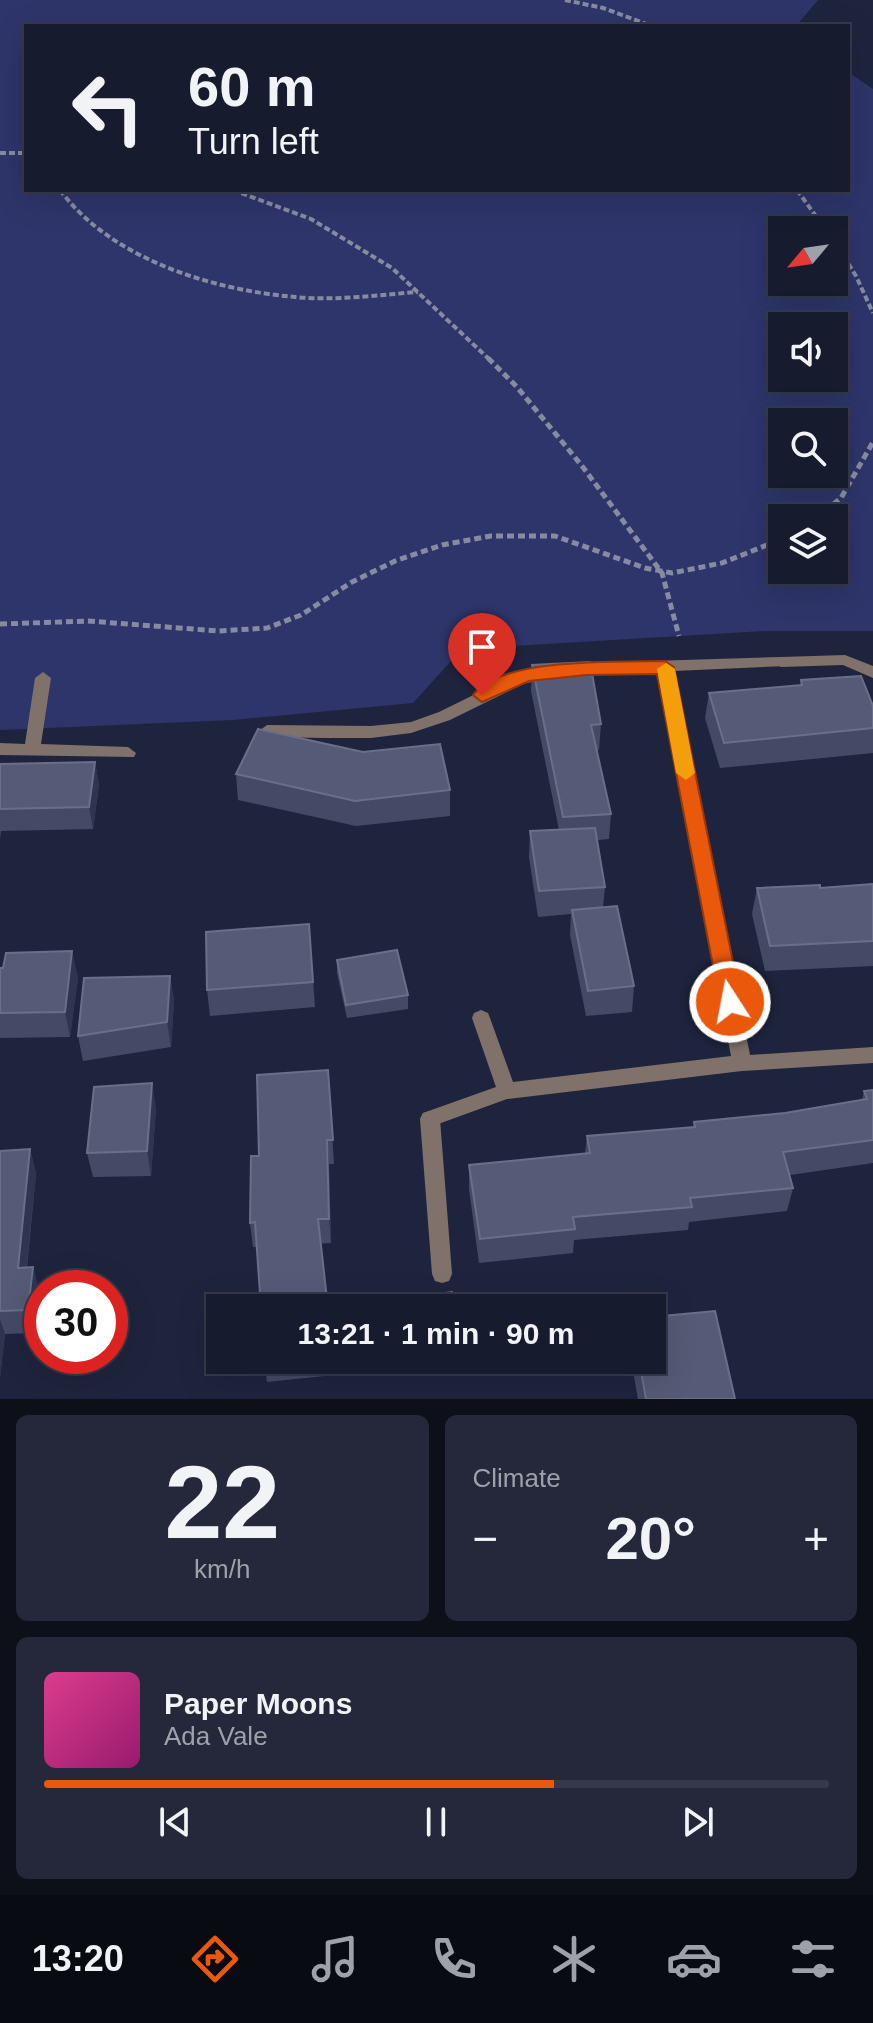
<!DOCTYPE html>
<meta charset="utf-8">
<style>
:root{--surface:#171b2e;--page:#24283a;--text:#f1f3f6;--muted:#9ea1aa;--line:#36394a;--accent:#ea580c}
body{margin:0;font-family:Arial,sans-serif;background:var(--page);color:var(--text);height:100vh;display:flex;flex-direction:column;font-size:30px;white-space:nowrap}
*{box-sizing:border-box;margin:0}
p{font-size:26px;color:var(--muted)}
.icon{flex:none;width:44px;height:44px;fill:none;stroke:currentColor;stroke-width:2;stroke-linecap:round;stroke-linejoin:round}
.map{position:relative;height:1399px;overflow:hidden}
.sheet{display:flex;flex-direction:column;gap:16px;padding:16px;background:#0d0f19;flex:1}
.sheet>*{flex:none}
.top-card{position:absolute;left:24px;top:24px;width:826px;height:168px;border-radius:0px;box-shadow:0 8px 32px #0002,0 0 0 2px var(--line);background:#171b2e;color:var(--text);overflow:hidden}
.needle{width:52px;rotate:241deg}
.tools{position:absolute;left:768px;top:216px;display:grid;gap:16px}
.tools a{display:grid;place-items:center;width:80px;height:80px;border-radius:0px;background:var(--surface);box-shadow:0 8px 32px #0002,0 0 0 2px var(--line);font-size:40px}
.speed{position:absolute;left:24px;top:1270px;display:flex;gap:16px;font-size:40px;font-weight:700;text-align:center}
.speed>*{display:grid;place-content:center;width:104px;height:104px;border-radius:50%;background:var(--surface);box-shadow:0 8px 32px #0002,0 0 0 2px var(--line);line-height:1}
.speed .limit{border:12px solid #d22;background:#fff;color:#111}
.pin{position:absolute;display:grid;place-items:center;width:68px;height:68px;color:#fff;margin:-82px -34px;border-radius:50% 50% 50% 0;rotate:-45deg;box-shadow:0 0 8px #0007}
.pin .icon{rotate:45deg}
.me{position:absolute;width:88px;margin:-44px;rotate:349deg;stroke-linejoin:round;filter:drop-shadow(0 0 6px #0008)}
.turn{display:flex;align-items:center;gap:28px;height:168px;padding:0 32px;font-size:36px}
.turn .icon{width:104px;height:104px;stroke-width:2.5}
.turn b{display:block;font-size:56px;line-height:68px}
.big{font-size:60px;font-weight:800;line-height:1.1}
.sheet .widget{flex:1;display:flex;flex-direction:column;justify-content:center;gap:12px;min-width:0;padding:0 28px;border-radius:12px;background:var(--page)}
.sheet .dial{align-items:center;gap:0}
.dial b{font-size:104px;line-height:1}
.song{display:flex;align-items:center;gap:24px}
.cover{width:96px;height:96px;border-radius:12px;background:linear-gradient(135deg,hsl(330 70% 55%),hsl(320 70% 35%))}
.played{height:8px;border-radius:4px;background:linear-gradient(90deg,var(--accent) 65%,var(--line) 65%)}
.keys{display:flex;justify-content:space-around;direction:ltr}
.heat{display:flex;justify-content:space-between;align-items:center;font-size:44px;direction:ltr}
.sheet .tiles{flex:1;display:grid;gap:16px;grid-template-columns:1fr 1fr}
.widget:last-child{grid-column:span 2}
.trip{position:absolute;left:206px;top:1294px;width:460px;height:80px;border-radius:0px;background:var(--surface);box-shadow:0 8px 32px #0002,0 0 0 2px var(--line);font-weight:800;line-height:80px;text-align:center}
.tabs{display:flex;height:128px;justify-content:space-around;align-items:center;background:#090b12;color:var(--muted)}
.tabs .icon{width:56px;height:56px}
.tabs .active{color:var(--accent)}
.tabs b{font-size:36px;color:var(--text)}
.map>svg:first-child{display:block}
</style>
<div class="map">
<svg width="873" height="1399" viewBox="0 0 873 1399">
<rect width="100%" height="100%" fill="#1f243e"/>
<!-- green -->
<path fill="#2d356a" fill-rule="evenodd" d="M 0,0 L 818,0 L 796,26 L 26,26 L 26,190 L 848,190 L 848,72 L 873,89 L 873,631 L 764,631 L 462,649 L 413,703 L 233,720 L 0,730 ZM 782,230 L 834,230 L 834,282 L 782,282 ZM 782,326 L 834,326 L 834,378 L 782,378 ZM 782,422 L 834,422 L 834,474 L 782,474 ZM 782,518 L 834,518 L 834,570 L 782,570 Z"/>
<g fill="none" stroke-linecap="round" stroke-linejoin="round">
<!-- path-far1 -->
<g stroke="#878ba1" stroke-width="4" stroke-dasharray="6 3" stroke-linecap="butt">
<polyline points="565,0 603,8 652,26"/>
<polyline points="0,153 26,153"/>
<path d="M 60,190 C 111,259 212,290 295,297 C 336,301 377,295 418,292"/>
<polyline points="233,190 311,219 392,268 490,360"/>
<polyline points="797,190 826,230"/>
<polyline points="834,241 856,276 873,313"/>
</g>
<!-- path -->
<g stroke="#878ba1" stroke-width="5" stroke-dasharray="7 4" stroke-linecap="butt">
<polyline points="488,358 517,387 582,466 662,573 679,636"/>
<polyline points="816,518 841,498 873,442"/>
<polyline points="0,624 88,621 219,631 267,628 301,615 352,582 395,561 442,545 491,536 555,536 645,568 672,573 722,563 782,539"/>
</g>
<!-- service -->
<g fill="#80716a" fill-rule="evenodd">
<polygon points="845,655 873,666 873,678 843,665 781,667 773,662 781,657"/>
<polygon points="553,666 559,668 561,672 559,676 523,684 450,720 411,733 371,738 327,738 267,737 259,731 267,725 371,726 411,722 439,712 512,676"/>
<polygon points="43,672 51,678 41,744 128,747 136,753 134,757 0,755 0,743 25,744 35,678"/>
<polygon points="430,1111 437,1113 440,1119 452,1274 449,1281 442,1283 435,1281 432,1274 420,1119 423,1113"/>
</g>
<!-- minor -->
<polygon fill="#80716a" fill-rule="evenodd" points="781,657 787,658 789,662 787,666 674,671 750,1055 873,1047 873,1063 742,1071 507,1099 430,1127 423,1125 420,1119 423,1113 496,1087 472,1018 474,1013 481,1010 488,1013 490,1018 513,1082 731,1056 658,671 586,673 578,668 586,663"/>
</g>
<!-- wall -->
<g fill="#444a66">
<polygon points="532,665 601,724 599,750 597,750 611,814 609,839 597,840 605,887 603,907 634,986 632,1012 586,1016 570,935 571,914 538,917 529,857 530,831 559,830 531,691"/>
<polygon points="801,680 873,706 873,753 720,768 705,718 709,693 800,685"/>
<polygon points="363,752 450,790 450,816 356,826 238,800 236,774"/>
<polygon points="95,762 99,785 93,829 1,831 0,839 0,764"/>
<polygon points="873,884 873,966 765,971 752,914 757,888 820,888"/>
<polygon points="309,924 315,1007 210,1016 207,990"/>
<polygon points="337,960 408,995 408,1009 347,1018 337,973"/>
<polygon points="0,968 78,977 70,1037 0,1038"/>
<polygon points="170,976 174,1001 171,1047 83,1061 78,1036"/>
<polygon points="328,1070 334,1164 329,1164 331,1243 253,1247 250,1223 259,1156"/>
<polygon points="873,1090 873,1163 790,1175 793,1188 787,1211 689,1222 688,1230 574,1240 573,1253 479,1263 469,1189 469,1165 585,1154 587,1136 693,1127 694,1122 785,1113 862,1100 864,1091"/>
<polygon points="156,1108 151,1176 93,1177 87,1153"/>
<polygon points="30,1149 36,1174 27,1267 33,1267 39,1291 35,1333 5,1334 0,1377 0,1151"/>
<polygon points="264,1360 333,1360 334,1375 267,1382"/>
<polygon points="410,1360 460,1360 411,1366"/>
<polygon points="631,1360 652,1360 735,1399 638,1399"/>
</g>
<!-- shaded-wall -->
<g fill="#2f3450">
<polygon points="95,762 99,785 93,829 89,807"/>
<polygon points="72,951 78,977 70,1037 65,1012"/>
<polygon points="170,976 174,1001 171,1047 167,1022"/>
<polygon points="152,1083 156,1108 151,1176 147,1151"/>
<polygon points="327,1140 329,1164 331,1243 329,1219"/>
<polygon points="30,1149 36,1174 24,1291 18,1268"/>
<polygon points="33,1267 39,1291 35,1333 28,1310"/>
<polygon points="0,1319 5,1334 0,1377"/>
</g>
<!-- building -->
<g fill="#555a76" stroke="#6a6f89" stroke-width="2">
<polygon points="590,662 601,724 591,725 611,814 563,817 532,665"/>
<polygon points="861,676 873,706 873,728 724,743 709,693 802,685 801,680"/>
<polygon points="258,729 363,752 440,744 450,790 355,801 236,774"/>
<polygon points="95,762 89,807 0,809 0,764"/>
<polygon points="595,828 605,887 539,891 530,831"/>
<polygon points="873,884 873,941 770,946 757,888 820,885 820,888"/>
<polygon points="617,906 634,986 588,991 572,910"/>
<polygon points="309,924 313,982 207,990 206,932"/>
<polygon points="397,950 408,995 346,1005 337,960"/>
<polygon points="72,951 65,1012 0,1013 0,968 3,968 6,953"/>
<polygon points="170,976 167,1022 78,1036 84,978"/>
<polygon points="328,1070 333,1140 327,1140 329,1219 318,1219 328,1308 261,1308 255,1222 250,1223 251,1156 259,1156 257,1075"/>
<polygon points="152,1083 147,1151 87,1153 94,1087"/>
<polygon points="873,1090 873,1140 783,1152 793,1188 690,1198 692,1207 573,1217 575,1229 480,1239 469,1165 590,1153 587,1136 695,1127 694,1122 785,1113 867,1099 864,1091"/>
<polygon points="30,1149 18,1268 33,1267 28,1310 0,1311 0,1151"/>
<polygon points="452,1292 454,1308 405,1308 404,1298"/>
<polygon points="715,1311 735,1399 646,1399 639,1360 652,1360 652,1317"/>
</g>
<!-- route -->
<path fill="#ea580c" stroke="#983908" stroke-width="2" d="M 665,661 L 674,667 L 741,1002 L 738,1008 L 730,1011 L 723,1008 L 720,1002 L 657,674 L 586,675 L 529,681 L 482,702 L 473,695 C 499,657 621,662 665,661 Z"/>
<!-- slow -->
<polygon fill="#f59e0b" points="666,663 675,669 695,773 686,780 676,773 657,669"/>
</svg>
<div class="tools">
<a><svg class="needle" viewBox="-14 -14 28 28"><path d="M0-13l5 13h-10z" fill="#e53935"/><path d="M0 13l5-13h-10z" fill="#9ea1aa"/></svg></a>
<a><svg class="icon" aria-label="sound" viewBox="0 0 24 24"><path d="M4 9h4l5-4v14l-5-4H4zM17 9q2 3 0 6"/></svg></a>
<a><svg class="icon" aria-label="search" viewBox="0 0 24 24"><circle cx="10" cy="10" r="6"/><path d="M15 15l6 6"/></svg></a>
<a><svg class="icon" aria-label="layers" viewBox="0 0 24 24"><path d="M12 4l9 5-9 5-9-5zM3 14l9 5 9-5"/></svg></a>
</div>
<div class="speed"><div class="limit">30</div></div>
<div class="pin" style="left:482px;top:695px;background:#d93025"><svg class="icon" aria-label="arrive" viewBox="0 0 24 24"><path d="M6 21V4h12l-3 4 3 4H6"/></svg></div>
<svg class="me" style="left:730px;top:1002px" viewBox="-20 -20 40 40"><circle r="17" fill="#ea580c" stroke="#fff" stroke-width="3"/><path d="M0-11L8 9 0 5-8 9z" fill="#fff"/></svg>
<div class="trip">13:21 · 1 min · 90 m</div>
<div class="top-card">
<div class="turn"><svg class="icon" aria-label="left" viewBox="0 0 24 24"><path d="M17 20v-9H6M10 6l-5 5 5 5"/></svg><div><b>60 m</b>Turn left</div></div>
</div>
</div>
<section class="sheet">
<div class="tiles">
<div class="widget dial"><b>22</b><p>km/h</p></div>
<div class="widget"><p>Climate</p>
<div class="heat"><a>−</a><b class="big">20°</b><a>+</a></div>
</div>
<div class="widget">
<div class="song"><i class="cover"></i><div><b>Paper Moons</b><p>Ada Vale</p></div></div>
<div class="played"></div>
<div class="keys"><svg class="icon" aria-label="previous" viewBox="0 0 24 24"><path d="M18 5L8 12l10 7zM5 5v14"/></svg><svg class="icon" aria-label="pause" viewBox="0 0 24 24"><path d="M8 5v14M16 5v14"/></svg><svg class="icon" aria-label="next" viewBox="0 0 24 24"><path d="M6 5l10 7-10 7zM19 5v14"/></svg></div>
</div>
</div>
</section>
<nav class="tabs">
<b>13:20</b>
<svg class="icon active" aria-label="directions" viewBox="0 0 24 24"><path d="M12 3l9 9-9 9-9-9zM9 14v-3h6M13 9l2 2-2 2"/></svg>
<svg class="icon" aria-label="music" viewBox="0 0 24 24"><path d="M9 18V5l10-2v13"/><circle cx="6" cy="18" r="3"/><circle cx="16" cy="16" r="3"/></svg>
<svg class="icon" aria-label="phone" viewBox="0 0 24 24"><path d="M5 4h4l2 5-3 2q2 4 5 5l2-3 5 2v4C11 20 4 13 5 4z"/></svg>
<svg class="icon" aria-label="climate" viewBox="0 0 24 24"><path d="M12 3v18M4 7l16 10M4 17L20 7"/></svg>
<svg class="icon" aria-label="car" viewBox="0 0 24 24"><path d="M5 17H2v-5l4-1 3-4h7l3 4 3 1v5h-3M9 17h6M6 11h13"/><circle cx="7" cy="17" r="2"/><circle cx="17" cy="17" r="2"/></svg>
<svg class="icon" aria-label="filters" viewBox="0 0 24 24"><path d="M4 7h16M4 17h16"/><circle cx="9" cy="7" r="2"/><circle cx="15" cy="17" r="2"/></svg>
</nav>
